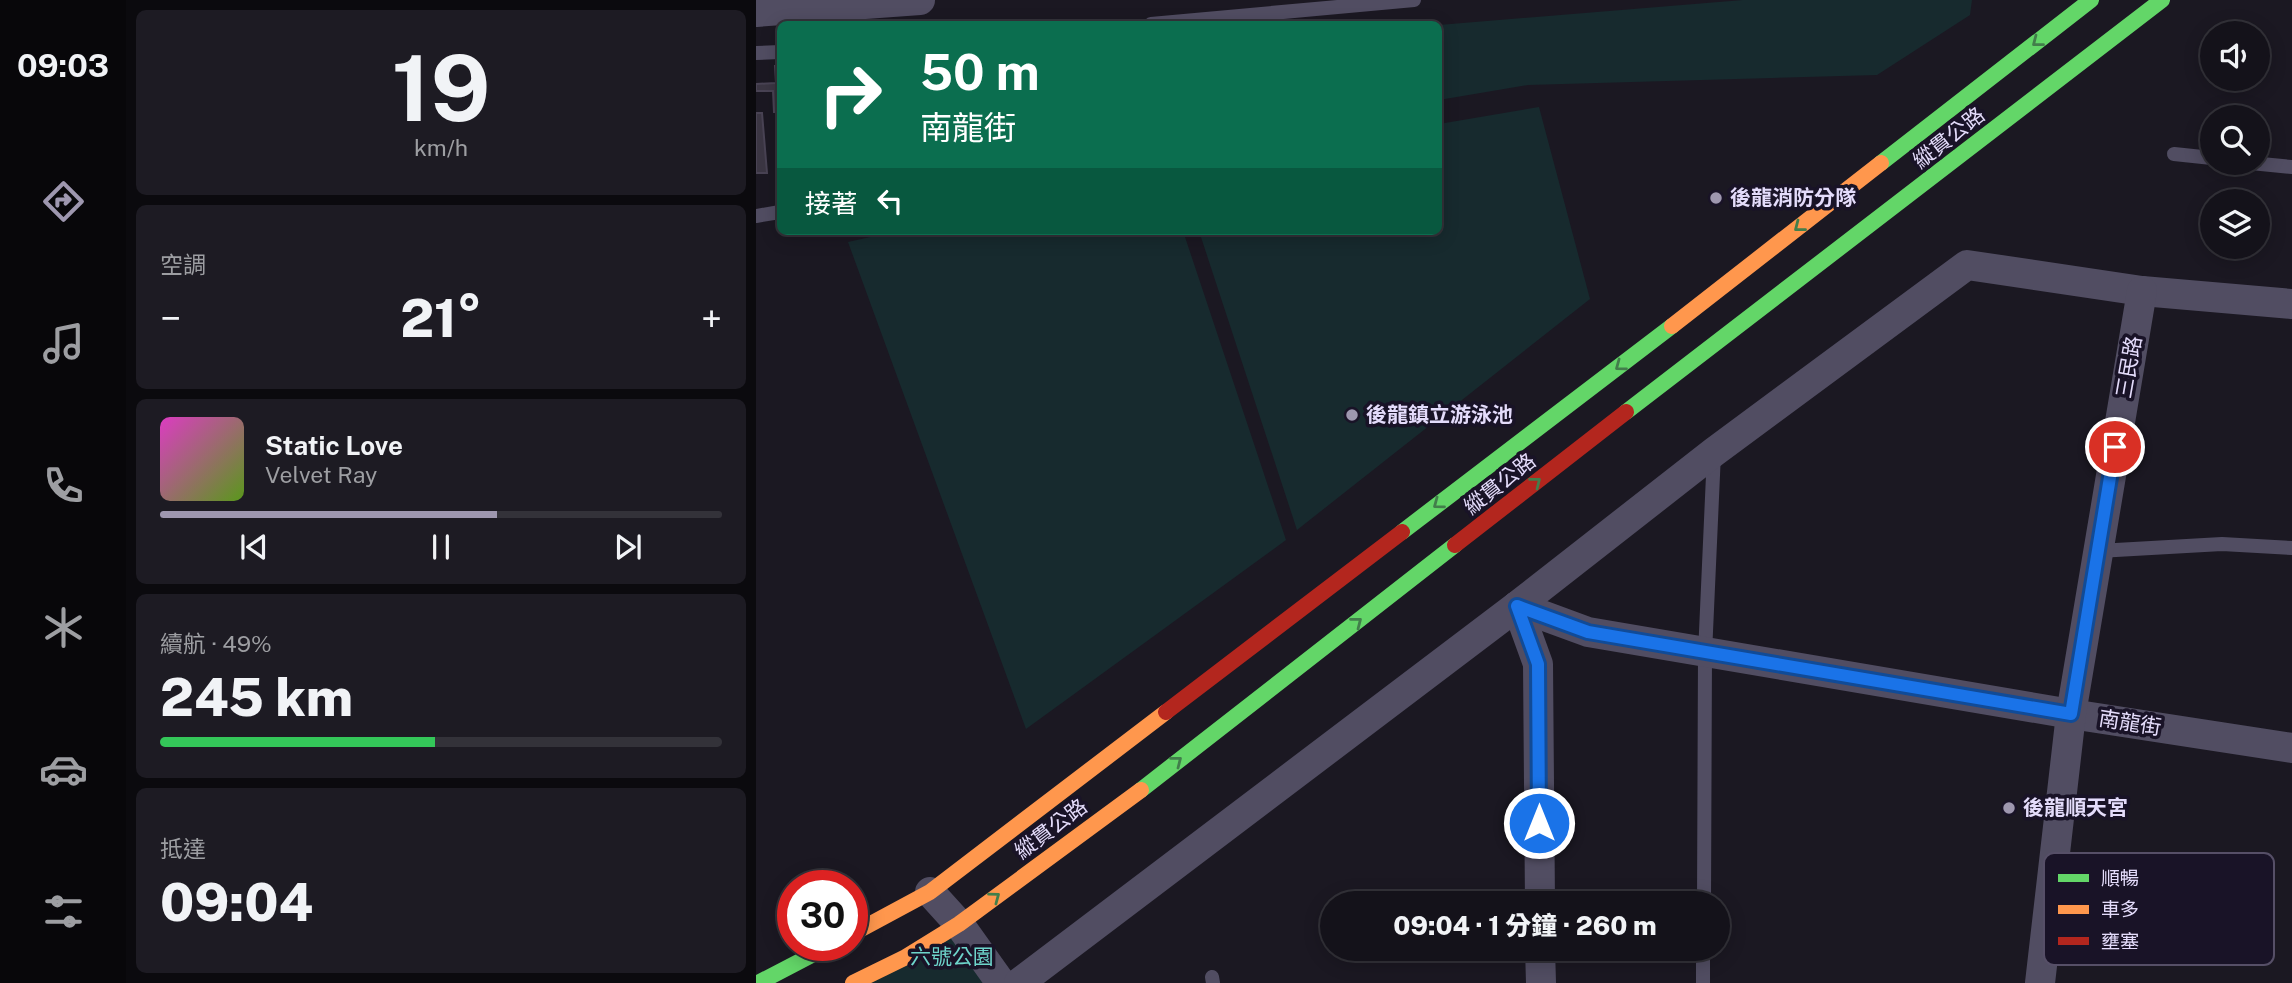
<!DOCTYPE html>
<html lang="zh-TW">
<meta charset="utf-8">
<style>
:root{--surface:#14121a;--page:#1d1b23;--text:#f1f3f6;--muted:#9d9ea2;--line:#333239;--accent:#9e97af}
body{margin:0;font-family:"Public Sans","Noto Sans TC",sans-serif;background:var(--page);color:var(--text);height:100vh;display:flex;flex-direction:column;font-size:26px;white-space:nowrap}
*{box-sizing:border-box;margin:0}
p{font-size:23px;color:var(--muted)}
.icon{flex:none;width:38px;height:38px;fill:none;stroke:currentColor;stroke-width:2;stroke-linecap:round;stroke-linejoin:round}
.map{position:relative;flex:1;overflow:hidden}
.panel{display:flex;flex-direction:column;gap:10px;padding:10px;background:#0b0a0e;width:630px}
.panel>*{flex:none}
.top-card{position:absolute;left:21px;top:21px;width:665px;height:214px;border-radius:10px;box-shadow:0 4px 18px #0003,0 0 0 2px var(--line);background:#0b6e4f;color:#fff;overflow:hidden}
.buttons{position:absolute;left:1444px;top:21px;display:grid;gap:14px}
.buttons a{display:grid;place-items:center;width:70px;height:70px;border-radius:50%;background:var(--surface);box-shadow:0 4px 18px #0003,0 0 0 2px var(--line);font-size:35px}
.speed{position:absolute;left:21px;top:870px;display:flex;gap:14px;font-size:35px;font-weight:700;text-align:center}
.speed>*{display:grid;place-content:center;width:91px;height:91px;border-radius:50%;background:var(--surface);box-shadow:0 4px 18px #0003,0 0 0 2px var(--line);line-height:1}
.speed .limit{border:10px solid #d22;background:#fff;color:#111}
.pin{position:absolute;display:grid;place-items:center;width:60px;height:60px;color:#fff;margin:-30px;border:4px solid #fff;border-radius:50%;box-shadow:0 2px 7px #0007}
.me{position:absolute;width:77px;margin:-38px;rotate:0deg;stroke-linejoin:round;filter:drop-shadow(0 0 5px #0008)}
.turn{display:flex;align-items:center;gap:24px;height:147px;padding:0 28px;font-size:32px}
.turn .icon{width:91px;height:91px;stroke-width:2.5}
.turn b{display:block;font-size:49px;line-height:60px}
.then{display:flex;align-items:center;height:66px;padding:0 28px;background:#0003;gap:14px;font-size:26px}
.big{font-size:52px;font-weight:800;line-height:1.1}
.panel .tile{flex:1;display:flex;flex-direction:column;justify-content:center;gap:10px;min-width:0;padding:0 24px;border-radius:10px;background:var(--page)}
.panel .dial{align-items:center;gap:0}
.dial b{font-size:91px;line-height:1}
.song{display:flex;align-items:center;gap:21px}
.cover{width:84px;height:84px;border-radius:10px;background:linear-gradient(135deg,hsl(310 70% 55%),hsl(90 70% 35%))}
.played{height:7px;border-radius:4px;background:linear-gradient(90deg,var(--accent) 60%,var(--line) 60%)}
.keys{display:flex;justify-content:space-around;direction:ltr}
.heat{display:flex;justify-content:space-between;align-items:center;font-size:38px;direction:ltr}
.charge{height:10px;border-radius:5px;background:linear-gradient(90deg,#34c759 49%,var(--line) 0)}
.trip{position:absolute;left:564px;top:891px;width:410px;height:70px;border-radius:35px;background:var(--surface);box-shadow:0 4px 18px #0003,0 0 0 2px var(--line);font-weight:800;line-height:70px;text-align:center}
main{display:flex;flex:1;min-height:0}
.tabs{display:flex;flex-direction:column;width:126px;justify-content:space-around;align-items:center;background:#08070a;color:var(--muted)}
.tabs .icon{width:49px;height:49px}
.tabs .on{color:var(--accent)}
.tabs b{font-size:32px;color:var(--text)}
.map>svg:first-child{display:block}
</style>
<main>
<nav class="tabs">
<b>09:03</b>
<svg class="icon on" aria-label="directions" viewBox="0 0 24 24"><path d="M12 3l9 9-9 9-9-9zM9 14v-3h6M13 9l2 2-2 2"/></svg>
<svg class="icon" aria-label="music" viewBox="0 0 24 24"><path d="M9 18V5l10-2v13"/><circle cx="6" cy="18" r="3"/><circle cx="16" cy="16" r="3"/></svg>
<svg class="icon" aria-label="phone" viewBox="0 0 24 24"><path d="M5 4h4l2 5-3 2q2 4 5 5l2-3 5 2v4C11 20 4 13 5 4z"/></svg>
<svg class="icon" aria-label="climate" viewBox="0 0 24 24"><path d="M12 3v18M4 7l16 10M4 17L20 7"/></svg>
<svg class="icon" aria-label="car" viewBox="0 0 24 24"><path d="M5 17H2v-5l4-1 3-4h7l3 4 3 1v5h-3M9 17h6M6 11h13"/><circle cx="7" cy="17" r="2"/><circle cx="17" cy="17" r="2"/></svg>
<svg class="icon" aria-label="filters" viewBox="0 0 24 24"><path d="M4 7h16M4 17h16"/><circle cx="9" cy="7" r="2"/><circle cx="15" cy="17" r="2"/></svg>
</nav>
<section class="panel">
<div class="tile dial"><b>19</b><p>km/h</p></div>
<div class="tile"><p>空調</p>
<div class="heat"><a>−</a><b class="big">21°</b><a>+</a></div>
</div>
<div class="tile">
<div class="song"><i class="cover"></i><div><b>Static Love</b><p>Velvet Ray</p></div></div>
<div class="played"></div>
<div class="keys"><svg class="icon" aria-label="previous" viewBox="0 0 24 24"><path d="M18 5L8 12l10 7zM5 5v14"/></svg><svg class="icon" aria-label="pause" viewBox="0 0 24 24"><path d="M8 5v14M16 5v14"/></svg><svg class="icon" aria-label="next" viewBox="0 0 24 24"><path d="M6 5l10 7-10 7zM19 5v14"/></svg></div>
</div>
<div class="tile"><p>續航 · 49%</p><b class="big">245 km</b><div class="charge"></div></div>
<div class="tile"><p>抵達</p><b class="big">09:04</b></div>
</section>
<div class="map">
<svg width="1536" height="983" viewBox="0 0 1536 983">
<rect width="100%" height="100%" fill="#1b1822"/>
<!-- green -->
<g fill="#172a2e">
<polygon points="987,0 1216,0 1214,15 1121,75 772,85 683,100 683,25"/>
<polygon points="783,107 834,299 541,530 443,231 682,231 683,124"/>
<polygon points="141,231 427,231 530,540 270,729 92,242"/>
<polygon points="203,924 245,983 91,983"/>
</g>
<!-- building -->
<g fill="#3b3643" stroke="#494354" stroke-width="2">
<polygon points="19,66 24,66 24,112 18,112 17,91 0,91 0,84 20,83"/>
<polygon points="0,113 6,113 11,173 0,173"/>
</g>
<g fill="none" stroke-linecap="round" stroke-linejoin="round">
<!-- lane -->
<g stroke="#514d62" stroke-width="14">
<polyline points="395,24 658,0"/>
<polyline points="0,53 24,52"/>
<polyline points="1418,154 1456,158"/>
<polyline points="1495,163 1536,167"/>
<polyline points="0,216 24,212"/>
<polyline points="1342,551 1466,544 1536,548"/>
<polyline points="948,903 949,654 958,453"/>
<polyline points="456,977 457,983"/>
<polyline points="947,983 947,948"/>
</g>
<!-- street -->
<g stroke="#514d62" stroke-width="30">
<polyline points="0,12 164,0"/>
<polyline points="761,606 832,632 1315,714 1536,748"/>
<polyline points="761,606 782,664 784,903"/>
<polyline points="174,892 203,924 245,983"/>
<polyline points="784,948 785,983"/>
<polyline points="263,983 761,606 958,452 1211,265 1386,291 1536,304"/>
<polyline points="1284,983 1315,714 1386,291"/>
</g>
<!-- fast -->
<g stroke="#63d668" stroke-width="16">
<polyline points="1125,163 1335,0"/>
<polyline points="870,412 1406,0"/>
<polyline points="646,532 916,326"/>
<polyline points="385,790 699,545"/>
<polyline points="2,983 75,945"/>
</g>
<!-- slow -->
<g stroke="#ff974d" stroke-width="16">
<polyline points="916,326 1125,163"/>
<polyline points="96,934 174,892 410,712"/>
<polyline points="97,983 148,958 203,924 385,790"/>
</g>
<!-- jam -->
<g stroke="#b3261e" stroke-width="16">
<polyline points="699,545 870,412"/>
<polyline points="410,712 646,532"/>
</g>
</g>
<!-- one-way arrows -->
<defs><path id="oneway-chevron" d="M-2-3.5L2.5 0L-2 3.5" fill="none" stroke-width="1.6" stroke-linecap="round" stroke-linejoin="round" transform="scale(1.75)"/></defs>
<g stroke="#427e4b">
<use href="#oneway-chevron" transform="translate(1281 42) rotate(142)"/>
<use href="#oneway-chevron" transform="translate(1043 227) rotate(142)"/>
<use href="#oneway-chevron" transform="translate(864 366) rotate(143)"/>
<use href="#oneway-chevron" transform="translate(780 482) rotate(-38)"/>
<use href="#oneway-chevron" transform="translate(682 504) rotate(143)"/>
<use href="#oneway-chevron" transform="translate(601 622) rotate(-38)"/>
<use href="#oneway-chevron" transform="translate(421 761) rotate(-38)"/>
<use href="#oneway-chevron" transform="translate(239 897) rotate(-37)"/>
</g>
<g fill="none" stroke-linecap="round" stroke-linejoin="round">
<defs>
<polyline id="route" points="783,823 782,664 761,606 832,632 1315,714 1359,447"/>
</defs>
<!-- route casing -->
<use href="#route" stroke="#114b97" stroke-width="18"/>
<!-- route -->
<use href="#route" stroke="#1a73e8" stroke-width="12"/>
</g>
<!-- markers -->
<g fill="#9e97af" stroke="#191327" stroke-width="2.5">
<circle cx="960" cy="198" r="7"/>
<circle cx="596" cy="415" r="7"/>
<circle cx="1253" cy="808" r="7"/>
</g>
<g text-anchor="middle" stroke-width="7" stroke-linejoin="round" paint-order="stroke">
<!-- street labels -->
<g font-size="21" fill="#e4dcfb" stroke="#191327">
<text transform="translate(1193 138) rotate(-38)" y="7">縱貫公路</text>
<text transform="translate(1373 367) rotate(-80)" y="7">三民路</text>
<text transform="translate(744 484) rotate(-38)" y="7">縱貫公路</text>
<text transform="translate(1374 723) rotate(9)" y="7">南龍街</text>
<text transform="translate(295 829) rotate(-37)" y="7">縱貫公路</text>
</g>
<!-- poi labels -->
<g font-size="21" font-weight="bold" fill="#e4dcfb" stroke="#191327" text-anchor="start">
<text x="974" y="205">後龍消防分隊</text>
<text x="610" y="422">後龍鎮立游泳池</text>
<text x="1267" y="815">後龍順天宮</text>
</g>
<!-- park labels -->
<g font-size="21" fill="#6ed5cb" stroke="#191327">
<text x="196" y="964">六號公園</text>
</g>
</g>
<!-- legend -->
<rect x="1288" y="853" width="230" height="112" rx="10" fill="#191327" stroke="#564f67" stroke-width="2"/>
<rect x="1302" y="874" width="31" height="8" fill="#63d668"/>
<rect x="1302" y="905" width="31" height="9" fill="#ff974d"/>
<rect x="1302" y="937" width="31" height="8" fill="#b3261e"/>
<g font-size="19" fill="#e4dcfb">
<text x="1345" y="885">順暢</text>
<text x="1345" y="916">車多</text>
<text x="1345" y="948">壅塞</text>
</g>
</svg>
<div class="buttons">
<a><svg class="icon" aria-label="sound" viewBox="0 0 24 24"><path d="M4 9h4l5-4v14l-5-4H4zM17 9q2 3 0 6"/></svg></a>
<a><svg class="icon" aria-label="search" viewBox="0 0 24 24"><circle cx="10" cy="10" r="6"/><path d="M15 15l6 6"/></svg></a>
<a><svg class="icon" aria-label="layers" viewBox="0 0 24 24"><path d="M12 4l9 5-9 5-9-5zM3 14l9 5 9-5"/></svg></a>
</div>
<div class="speed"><div class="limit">30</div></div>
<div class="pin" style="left:1359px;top:447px;background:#d93025"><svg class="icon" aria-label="arrive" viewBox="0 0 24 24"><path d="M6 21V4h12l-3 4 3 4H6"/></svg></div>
<svg class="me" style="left:783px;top:823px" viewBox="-20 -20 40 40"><circle r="17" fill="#1a73e8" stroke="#fff" stroke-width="3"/><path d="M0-11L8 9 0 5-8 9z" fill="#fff"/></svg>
<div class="trip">09:04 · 1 分鐘 · 260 m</div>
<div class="top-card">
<div class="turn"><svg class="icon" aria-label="right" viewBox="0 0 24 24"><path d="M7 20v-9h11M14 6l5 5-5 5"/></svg><div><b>50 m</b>南龍街</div></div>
<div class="then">接著<svg class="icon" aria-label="left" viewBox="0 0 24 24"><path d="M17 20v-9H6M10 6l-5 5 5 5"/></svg></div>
</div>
</div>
</main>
